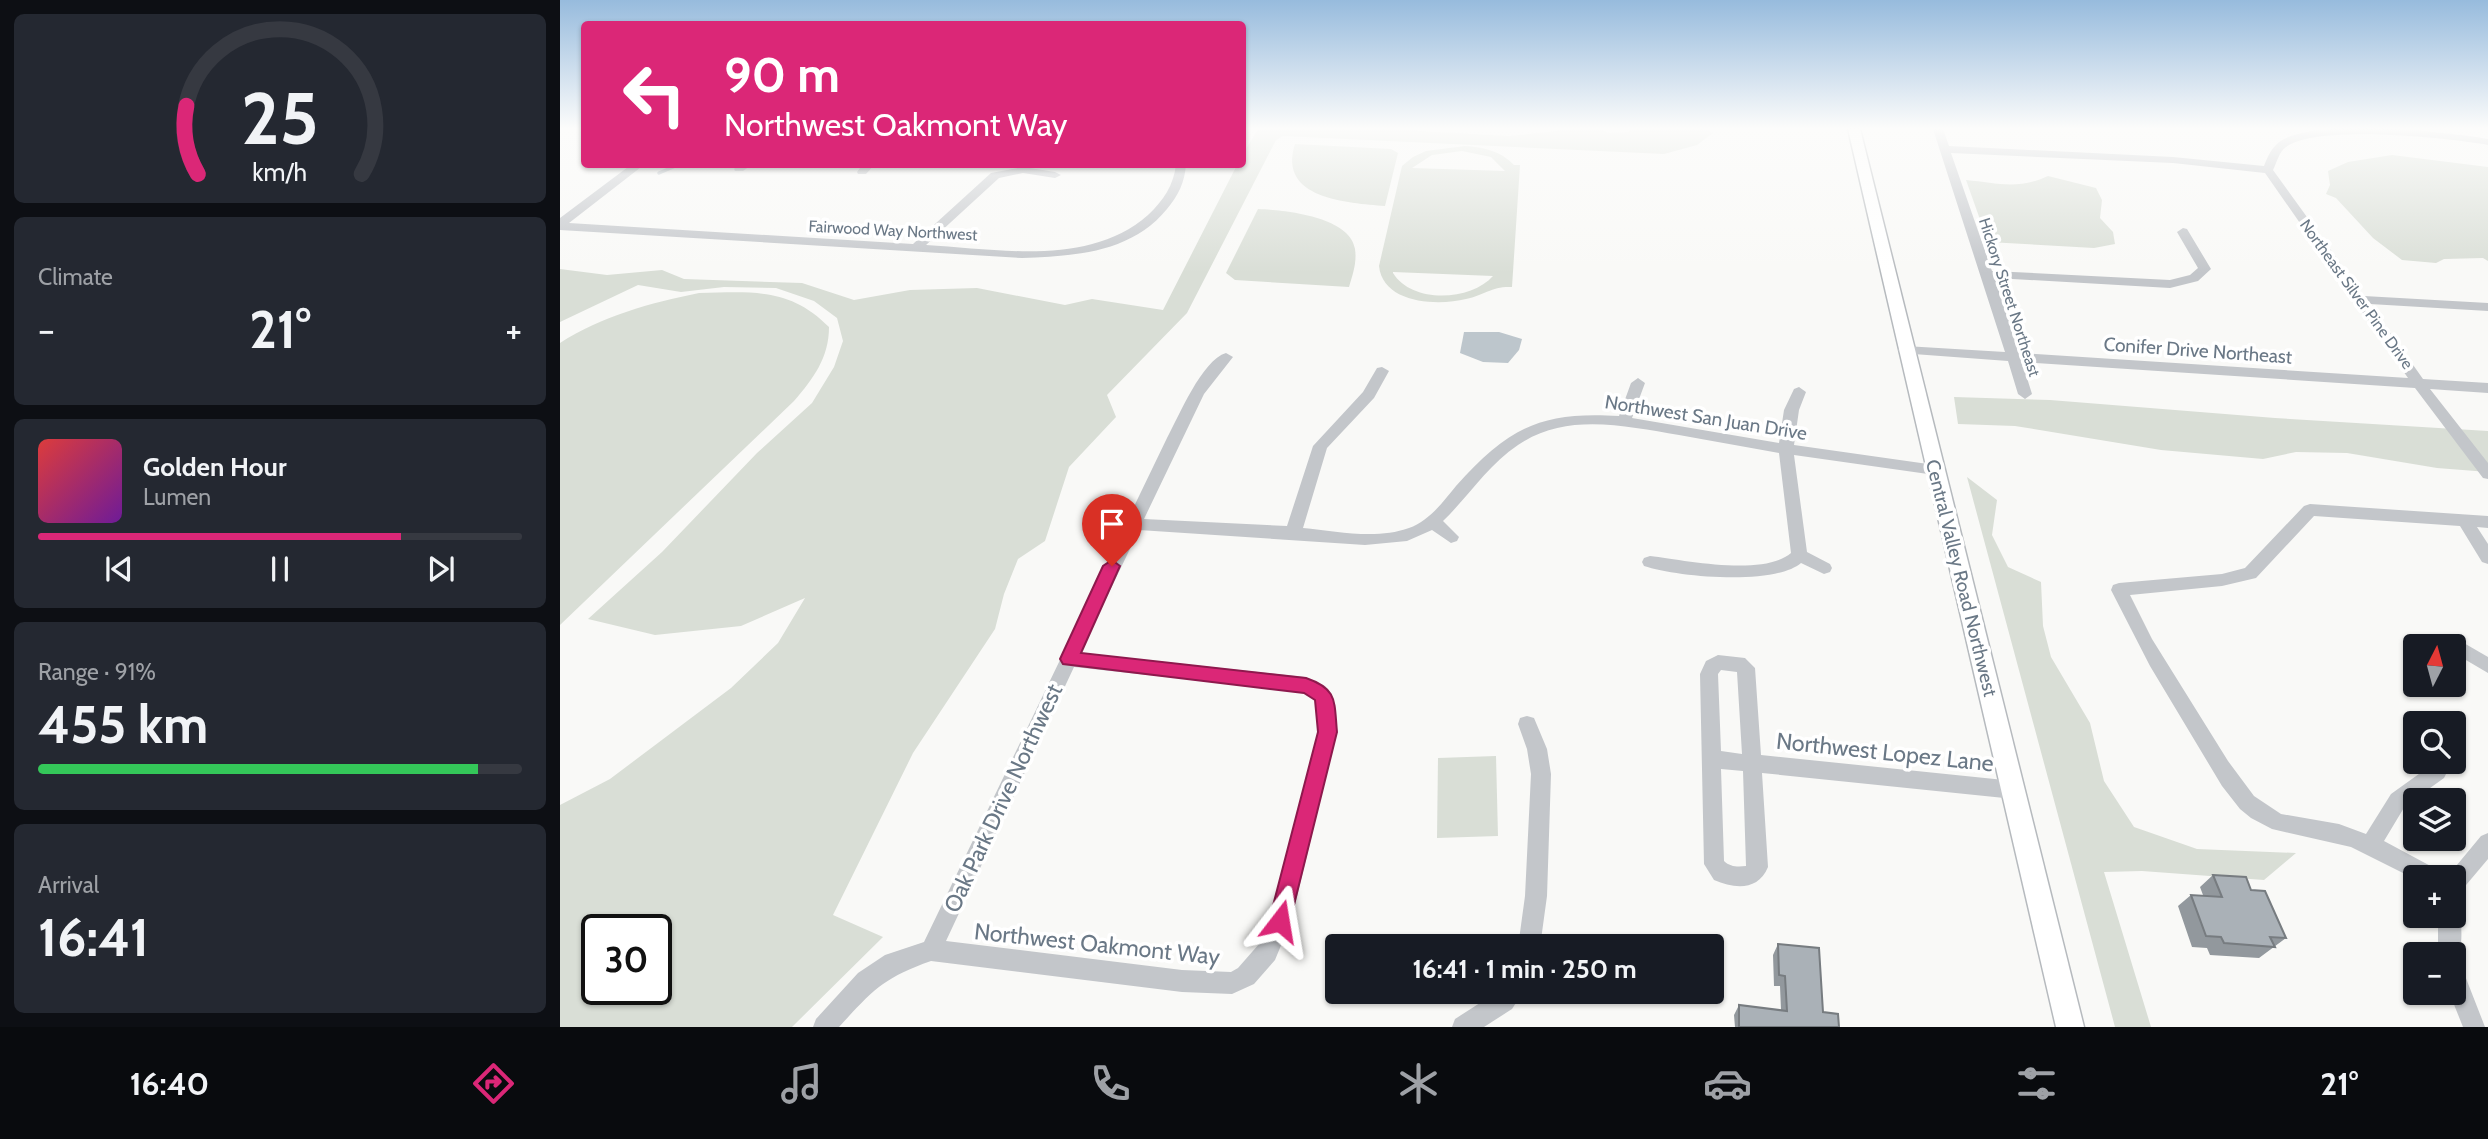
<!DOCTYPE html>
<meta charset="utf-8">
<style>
:root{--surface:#171b24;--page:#242831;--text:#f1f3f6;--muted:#9ea1a6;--line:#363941;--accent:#db2777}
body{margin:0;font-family:Cabin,sans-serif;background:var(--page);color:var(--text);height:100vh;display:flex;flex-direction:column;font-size:26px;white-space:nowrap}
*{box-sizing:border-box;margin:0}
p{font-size:23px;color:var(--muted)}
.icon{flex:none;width:38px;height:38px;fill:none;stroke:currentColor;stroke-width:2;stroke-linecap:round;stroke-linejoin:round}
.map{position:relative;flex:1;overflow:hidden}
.panel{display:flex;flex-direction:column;gap:14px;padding:14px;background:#0d0f14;width:560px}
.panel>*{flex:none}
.hud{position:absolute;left:21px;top:21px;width:665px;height:147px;border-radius:7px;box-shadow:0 2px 5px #0004;background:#db2777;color:#fff;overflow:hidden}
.needle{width:46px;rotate:6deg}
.fabs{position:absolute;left:1843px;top:634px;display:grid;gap:14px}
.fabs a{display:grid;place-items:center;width:63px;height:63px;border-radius:7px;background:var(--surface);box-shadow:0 2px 5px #0004;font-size:35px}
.speed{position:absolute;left:21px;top:914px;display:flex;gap:14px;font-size:35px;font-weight:700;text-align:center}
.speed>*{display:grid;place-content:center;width:91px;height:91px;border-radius:50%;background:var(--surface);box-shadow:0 2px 5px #0004;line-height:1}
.speed .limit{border:4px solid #111;border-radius:10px;background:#fff;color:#111}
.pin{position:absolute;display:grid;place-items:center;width:60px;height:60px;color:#fff;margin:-72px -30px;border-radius:50% 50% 50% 0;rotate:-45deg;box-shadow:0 0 7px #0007}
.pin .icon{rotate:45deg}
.me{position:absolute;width:77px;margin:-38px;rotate:14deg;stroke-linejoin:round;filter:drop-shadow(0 0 5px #0008)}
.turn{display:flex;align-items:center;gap:24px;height:147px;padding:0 28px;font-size:32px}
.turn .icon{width:91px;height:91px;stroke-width:2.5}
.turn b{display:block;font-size:49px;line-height:60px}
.big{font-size:52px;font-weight:700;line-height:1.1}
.panel .card{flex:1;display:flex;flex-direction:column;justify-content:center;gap:10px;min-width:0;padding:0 24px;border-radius:10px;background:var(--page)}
.panel .dial{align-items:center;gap:0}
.dial svg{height:182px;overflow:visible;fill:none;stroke:var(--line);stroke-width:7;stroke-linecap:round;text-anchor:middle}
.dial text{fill:var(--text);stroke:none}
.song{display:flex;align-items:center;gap:21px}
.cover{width:84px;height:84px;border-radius:10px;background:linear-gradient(135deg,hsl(0 70% 55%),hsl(280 70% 35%))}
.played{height:7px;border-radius:4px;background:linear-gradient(90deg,var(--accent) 75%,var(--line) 75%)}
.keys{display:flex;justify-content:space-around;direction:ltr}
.heat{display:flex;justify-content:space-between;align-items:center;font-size:38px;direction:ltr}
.charge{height:10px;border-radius:5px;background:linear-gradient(90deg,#34c759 91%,var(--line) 0)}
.trip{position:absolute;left:765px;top:934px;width:399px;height:70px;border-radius:7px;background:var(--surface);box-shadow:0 2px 5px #0004;font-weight:700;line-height:70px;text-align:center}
.menu{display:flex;height:112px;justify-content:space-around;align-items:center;background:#090b0e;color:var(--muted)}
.menu .icon{width:49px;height:49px}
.menu .active{color:var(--accent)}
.menu b{font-size:32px;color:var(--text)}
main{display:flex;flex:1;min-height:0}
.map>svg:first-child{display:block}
</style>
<main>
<section class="panel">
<div class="card dial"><svg viewBox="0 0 100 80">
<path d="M14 69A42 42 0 1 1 86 69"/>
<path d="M14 69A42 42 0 0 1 9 39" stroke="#db2777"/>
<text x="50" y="56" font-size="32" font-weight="700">25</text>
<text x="50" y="72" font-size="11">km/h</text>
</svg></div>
<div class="card"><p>Climate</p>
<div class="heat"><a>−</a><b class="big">21°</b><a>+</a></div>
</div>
<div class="card">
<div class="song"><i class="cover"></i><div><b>Golden Hour</b><p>Lumen</p></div></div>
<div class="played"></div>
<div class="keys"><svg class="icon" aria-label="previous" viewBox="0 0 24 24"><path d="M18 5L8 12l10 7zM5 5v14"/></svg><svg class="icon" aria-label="pause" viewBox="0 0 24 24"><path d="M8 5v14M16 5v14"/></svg><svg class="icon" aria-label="next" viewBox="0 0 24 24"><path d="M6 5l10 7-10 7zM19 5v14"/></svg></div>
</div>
<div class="card"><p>Range · 91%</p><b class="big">455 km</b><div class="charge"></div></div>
<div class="card"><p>Arrival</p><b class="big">16:41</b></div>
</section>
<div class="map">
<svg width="1928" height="1027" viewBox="0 0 1928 1027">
<rect width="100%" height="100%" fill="#f9f9f7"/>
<!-- green -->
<g fill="#d9ded6" fill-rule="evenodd">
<path d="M 698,129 L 825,129 L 949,136 L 1014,129 L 1038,129 L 1050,133 L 1067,132 L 1074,129 L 1146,129 L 1153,133 L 1137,145 L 1104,154 L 723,136 L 716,140 L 627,313 L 547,395 L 556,417 L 509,467 L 485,541 L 458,559 L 444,594 L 435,629 L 353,753 L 273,915 L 323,937 L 232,1027 L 0,1027 L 0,805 L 50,779 L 171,688 L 218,643 L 245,598 L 181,626 L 95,635 L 28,619 L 102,552 L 197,453 L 252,403 L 274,367 L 283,341 L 277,318 L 254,301 L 216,288 L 164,287 L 121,292 L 78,285 L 0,322 L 0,269 L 47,275 L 102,270 L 124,279 L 242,283 L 294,300 L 350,290 L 417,288 L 505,305 L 532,299 L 603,310 L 677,165 L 682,164 L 683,154 ZM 37,929 L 96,929 L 96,989 L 37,989 Z"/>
<path d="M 735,144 L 831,149 L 838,153 L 825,206 C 788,203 717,199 735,144 Z"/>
<path d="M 905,146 C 923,147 941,151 954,165 L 960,165 L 952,287 C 932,286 925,295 906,299 C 878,306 823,304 819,266 L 842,166 L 853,157 L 866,151 ZM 902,151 L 931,157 L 945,171 L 852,168 L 872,155 ZM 833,273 L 833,272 L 933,276 C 911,301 852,304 833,273 Z"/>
<polygon points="1832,155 1928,167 1928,261 1923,258 1884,259 1876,263 1842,260 1813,238 1776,198 1766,194 1770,185 1768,171 1788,162"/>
<path d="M 1488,176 L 1536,188 L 1542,200 L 1540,218 L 1553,232 L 1555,244 L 1534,248 L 1428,242 L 1406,180 C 1437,183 1458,190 1488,176 Z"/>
<path d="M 698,209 C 723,210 790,216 795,249 C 797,262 793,274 789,287 L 675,280 L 666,273 Z"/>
<path d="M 139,293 C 191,292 230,287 269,327 C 269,358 253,379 234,401 L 0,625 L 0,343 C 42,316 90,303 139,293 Z"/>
<polygon points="1394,397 1490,400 1715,418 1928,431 1928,472 1877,468 1787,453 1736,452 1703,459 1601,450 1455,426 1398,424"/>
<polygon points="1407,477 1437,500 1432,535 1448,567 1481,582 1483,626 1491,657 1530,723 1544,781 1574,827 1637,849 1736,853 1704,880 1582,871 1544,872 1591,1027 1555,1027"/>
<polygon points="936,756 938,836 877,838 878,758"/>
</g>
<!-- water -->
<polygon fill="#bdc6cc" points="904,332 939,332 962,339 959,350 948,363 923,362 900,353"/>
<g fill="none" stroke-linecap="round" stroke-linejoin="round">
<!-- stream -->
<polyline stroke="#bdc6cc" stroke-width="3.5" points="99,173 120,164"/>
<defs>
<polygon id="major" points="1288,129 1300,129 1524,1027 1496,1027"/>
</defs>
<!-- major casing -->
<use href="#major" stroke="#b6babe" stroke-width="3"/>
<!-- minor -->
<g fill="#c3c6ca" fill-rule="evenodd">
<path d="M 1373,129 L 1383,129 L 1389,146 L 1613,157 L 1704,166 C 1707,158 1711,149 1718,143 C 1748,117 1888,132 1928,139 L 1928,145 C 1889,138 1757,124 1726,147 C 1719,152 1717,162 1713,170 L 1804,296 L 1928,303 L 1928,311 L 1810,304 L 1863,379 L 1928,383 L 1928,393 L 1870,389 L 1928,463 L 1928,479 L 1923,478 L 1855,388 L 1462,362 L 1472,394 L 1465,399 L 1458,394 L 1448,361 L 1340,353 L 1338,350 L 1340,347 L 1345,346 L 1445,352 ZM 1391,153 L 1613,163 L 1705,173 L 1848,378 L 1459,353 L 1435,278 L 1610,288 L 1638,281 L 1651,269 L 1627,229 L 1623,228 L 1617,232 L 1638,268 L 1630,275 L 1610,280 L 1432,271 Z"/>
<path d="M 72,164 L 85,164 L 9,223 L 353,244 L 431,173 L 463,167 L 495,172 L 501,175 L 495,178 L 463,173 L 439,178 L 366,245 C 438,249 529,267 588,215 C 603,201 614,185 616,164 L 626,164 C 625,182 618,196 607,209 C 571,253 515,256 462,258 L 0,230 L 0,218 Z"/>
<polygon points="179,164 193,164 183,171 175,171 174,169"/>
<polygon points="303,164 315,164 306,174 298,174 297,172"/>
<path d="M 666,353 L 673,357 L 644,394 L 584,519 L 727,526 L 753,446 L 803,392 L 817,368 L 822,367 L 829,371 L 814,398 L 767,448 L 743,528 C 776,531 816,540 849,528 C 869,521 883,502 896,486 C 948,428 980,411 1059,416 L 1071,383 L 1078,378 L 1085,383 L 1072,418 L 1219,443 L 1224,410 L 1234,389 L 1239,387 L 1246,392 L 1239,410 L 1234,445 L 1375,465 L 1383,470 L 1375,475 L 1234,455 L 1247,552 L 1270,564 L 1272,568 L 1270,572 L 1264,574 L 1241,563 C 1214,586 1117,577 1084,566 L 1082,562 L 1084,558 L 1090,556 C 1124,560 1203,577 1231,553 L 1219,453 C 1186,447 1152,441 1119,435 C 1065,426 1006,412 958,445 C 928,465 908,497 883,521 L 899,537 L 897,541 L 891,543 L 872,530 L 847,541 L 805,545 L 579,530 L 520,653 L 745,677 L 765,686 L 770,692 L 777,732 L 731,921 L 715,960 L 694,984 L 672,994 L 622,992 L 371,961 C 323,978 313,990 279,1027 L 253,1027 L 256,1019 L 298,973 L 325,955 L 364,942 L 607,438 C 619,416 642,360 666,353 ZM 514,667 L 743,692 L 755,700 L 759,732 L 709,920 L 699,944 L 678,968 L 671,972 L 622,970 L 386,941 Z"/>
<polygon points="1750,504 1928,516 1928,528 1917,527 1928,544 1928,564 1922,562 1900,526 1754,516 1696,578 1662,586 1570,595 1592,639 1668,761 1694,796 1721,814 1779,824 1806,834 1831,794 1870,766 1877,763 1884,766 1887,772 1884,778 1845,806 1824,841 1878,870 1881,877 1855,877 1855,879 1791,847 1712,829 1691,818 1680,809 1662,786 1590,666 1551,590 1553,585 1559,583 1662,574 1685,568 1744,506"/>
<polygon points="1890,635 1928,657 1928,673 1894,653 1894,646 1883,646 1881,642 1884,637"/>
<path d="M 1158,655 L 1185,658 L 1195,668 L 1201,755 L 1454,781 L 1461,784 L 1464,790 L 1461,796 L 1454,799 L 1202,773 L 1208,867 C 1198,891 1175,889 1154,880 L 1144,864 L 1140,674 L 1146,661 ZM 1161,670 L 1177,672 L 1182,754 L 1161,751 L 1158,674 ZM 1161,769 L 1183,771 L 1186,866 C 1178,867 1170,867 1164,861 Z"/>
<polygon points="967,716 974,718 987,749 991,774 987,896 980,947 958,947 965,896 971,774 967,749 958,724 960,718"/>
<polygon points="1928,833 1928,859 1901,891 1894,894 1894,877 1887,877 1921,836"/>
<path d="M 1894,906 C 1904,916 1904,953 1894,963 L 1894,954 L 1878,954 L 1878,915 L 1894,915 Z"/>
<polygon points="1894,965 1902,968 1925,1027 1903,1027 1889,992 1894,992"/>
<polygon points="937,992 963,992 952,1009 924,1027 892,1027 895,1019"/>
</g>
<!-- major -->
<use href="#major" fill="#fff" fill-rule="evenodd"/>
</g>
<!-- wall -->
<g fill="#92989d">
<polygon points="1653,875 1691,890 1726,938 1699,958 1650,955 1647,948 1632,947 1618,906 1631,895 1643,895 1640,887"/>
<polygon points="1218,944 1263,1012 1279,1027 1175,1027 1174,1015 1179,1005 1221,1010 1220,986 1214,986 1213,955"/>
</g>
<!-- building -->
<g fill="#aab1b7" stroke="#777c80" stroke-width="2">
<polygon points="1653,875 1686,877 1691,890 1705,891 1726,938 1710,937 1715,947 1664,943 1661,937 1646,936 1631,895 1662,897"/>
<polygon points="1218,944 1259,948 1263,1012 1278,1014 1279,1027 1179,1027 1179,1005 1227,1011 1225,976 1219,975"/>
</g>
<!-- sky -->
<linearGradient id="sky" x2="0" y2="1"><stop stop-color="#97bbdd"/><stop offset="0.47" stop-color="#fcfcfb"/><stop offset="1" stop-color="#fcfcfb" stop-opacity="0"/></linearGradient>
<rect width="1928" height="273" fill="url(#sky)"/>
<!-- route -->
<path fill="#db2777" stroke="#8e194d" stroke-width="2" d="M 552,560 L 560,566 L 521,653 L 746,678 C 778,689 774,701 777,732 L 728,929 L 720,932 L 712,929 L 709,921 L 758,732 L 755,700 L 744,693 L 503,664 L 500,659 L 543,566 Z"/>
<g text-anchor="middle" stroke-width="7" stroke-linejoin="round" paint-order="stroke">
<!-- far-street labels -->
<g font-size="16" fill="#6a7886" stroke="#fff">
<text transform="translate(333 230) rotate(3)" y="6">Fairwood Way Northwest</text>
<text transform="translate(1797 294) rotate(54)" y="6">Northeast Silver Pine Drive</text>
<text transform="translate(1450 297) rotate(72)" y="6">Hickory Street Northeast</text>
</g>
<!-- street labels -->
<g font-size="19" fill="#6a7886" stroke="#fff">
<text transform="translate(1638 350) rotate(4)" y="7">Conifer Drive Northeast</text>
<text transform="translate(1146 417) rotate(9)" y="7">Northwest San Juan Drive</text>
<text transform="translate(1402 578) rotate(76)" y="7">Central Valley Road Northwest</text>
</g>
<!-- near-street labels -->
<g font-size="23" fill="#6a7886" stroke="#fff">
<text transform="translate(1325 752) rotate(6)" y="8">Northwest Lopez Lane</text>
<text transform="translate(443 798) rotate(-65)" y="8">Oak Park Drive Northwest</text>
<text transform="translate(537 944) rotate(6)" y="8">Northwest Oakmont Way</text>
</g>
</g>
</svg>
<div class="fabs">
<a><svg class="needle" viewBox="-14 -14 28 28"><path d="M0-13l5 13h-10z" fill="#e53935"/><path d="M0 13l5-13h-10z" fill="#9ea1a6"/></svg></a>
<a><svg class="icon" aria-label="search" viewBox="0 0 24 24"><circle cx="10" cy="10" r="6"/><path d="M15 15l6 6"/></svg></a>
<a><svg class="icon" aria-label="layers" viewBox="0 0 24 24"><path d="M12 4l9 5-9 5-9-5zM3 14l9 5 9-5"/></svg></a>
<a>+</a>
<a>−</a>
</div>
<div class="speed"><div class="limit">30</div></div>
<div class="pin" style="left:552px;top:566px;background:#d93025"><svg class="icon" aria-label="arrive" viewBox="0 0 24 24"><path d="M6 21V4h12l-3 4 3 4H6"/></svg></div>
<svg class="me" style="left:720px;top:921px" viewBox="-20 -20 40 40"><path d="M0-17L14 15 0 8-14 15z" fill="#db2777" stroke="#fff" stroke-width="4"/></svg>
<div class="trip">16:41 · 1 min · 250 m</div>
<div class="hud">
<div class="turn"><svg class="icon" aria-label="left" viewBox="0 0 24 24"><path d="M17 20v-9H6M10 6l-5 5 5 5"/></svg><div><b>90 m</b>Northwest Oakmont Way</div></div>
</div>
</div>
</main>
<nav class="menu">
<b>16:40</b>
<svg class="icon active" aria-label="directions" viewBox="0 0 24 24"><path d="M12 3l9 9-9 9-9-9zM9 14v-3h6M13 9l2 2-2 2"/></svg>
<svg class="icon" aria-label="music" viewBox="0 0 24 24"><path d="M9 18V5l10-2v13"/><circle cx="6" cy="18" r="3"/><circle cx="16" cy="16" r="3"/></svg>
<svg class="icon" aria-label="phone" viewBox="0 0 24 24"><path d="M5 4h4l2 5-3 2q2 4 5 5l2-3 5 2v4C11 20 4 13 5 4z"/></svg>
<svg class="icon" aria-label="climate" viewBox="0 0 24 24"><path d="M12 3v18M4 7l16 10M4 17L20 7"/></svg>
<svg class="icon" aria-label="car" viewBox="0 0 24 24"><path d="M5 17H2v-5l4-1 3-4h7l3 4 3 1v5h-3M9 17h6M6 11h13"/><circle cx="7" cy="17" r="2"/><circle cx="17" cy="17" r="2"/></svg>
<svg class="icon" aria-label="filters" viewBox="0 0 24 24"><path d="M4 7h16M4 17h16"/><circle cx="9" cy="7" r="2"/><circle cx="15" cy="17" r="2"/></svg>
<b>21°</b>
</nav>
